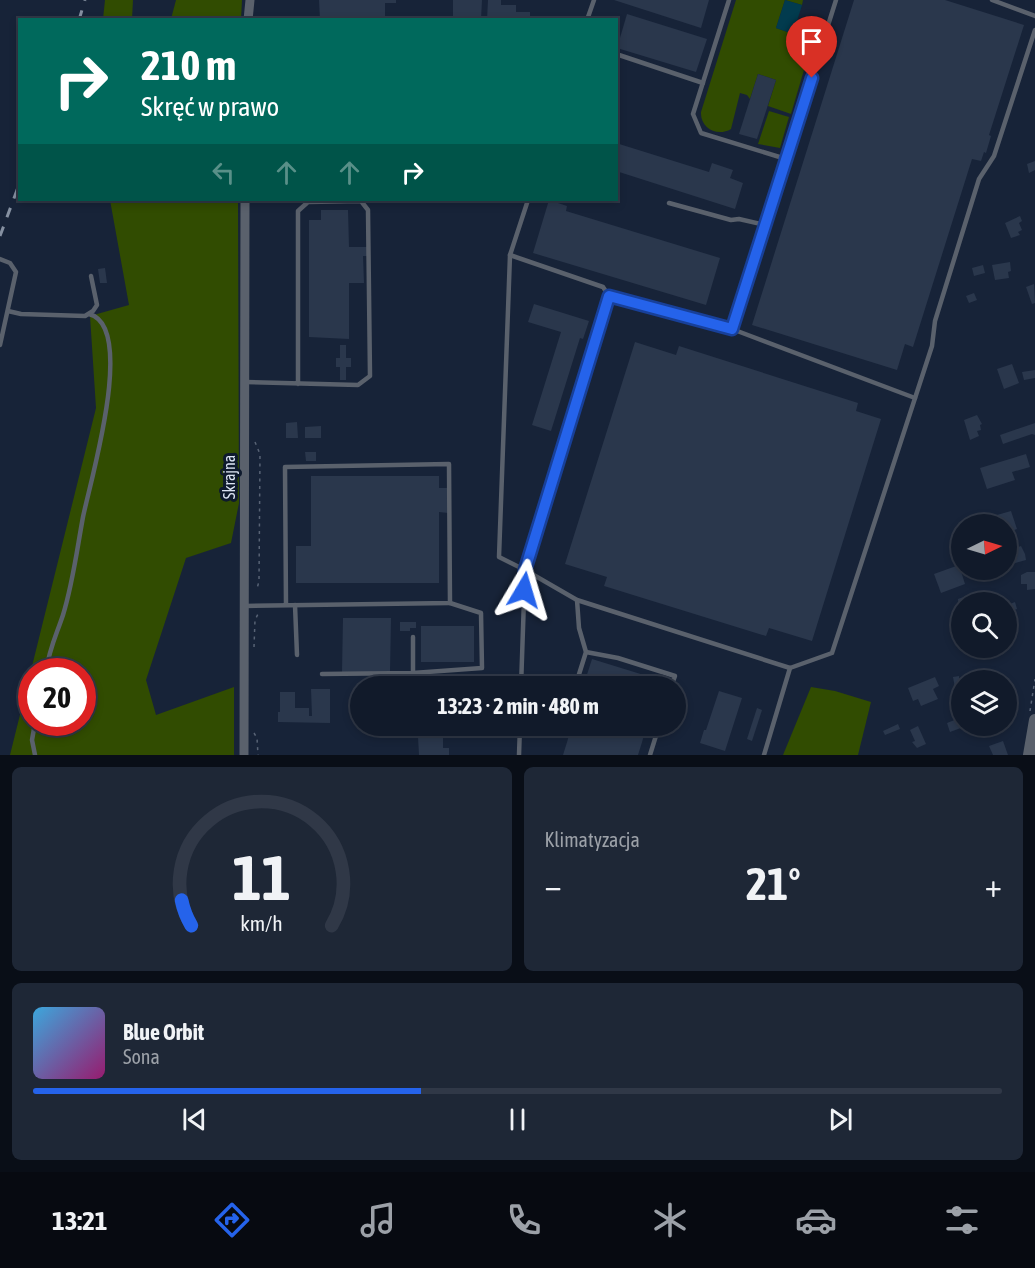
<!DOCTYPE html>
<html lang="pl">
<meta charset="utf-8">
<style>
:root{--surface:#111a2a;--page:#1e2736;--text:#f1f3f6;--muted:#9ca1a8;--line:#303847;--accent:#2563eb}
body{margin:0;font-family:"Asap Condensed",sans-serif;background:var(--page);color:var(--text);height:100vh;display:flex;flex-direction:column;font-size:22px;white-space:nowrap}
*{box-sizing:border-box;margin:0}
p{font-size:20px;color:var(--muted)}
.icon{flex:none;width:33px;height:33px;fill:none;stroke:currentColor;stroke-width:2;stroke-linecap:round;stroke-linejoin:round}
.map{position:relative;height:755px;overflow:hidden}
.sheet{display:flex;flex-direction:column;gap:12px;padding:12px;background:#090e17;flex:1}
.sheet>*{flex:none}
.guide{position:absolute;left:18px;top:18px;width:600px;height:183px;border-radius:0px;box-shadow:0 3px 9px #0003,0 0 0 2px var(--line);background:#00695c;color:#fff;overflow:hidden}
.needle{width:39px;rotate:85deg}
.controls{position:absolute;left:951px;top:514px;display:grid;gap:12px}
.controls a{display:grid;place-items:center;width:66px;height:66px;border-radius:50%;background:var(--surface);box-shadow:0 3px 9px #0003,0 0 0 2px var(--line);font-size:30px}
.speed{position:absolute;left:18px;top:658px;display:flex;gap:12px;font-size:30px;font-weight:700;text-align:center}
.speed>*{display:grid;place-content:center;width:78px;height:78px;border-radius:50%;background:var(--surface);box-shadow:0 3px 9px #0003,0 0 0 2px var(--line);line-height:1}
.speed .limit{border:9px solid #d22;background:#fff;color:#111}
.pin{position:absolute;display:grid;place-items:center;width:51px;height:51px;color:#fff;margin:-62px -26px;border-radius:50% 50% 50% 0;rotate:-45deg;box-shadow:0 0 6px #0007}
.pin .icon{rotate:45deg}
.me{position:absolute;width:66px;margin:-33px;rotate:7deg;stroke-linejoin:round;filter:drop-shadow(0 0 4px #0008)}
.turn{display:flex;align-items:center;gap:21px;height:126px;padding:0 24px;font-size:27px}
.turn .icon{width:78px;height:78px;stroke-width:2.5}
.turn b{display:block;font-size:42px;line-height:51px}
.lanes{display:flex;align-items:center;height:57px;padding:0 24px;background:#0003;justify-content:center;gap:30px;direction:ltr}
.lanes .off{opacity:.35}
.big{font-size:45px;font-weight:700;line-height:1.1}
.sheet .card{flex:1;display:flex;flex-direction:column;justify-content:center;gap:9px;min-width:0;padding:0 21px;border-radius:9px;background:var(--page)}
.sheet .dial{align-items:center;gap:0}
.dial svg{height:156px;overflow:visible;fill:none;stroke:var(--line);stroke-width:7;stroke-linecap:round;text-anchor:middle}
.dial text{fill:var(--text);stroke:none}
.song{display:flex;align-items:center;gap:18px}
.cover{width:72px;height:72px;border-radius:9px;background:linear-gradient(135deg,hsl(200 70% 55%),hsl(320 70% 35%))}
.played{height:6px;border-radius:3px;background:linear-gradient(90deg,var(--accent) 40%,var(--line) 40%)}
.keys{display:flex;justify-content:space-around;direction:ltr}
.heat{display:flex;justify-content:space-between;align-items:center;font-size:33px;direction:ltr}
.sheet .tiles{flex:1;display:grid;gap:12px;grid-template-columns:1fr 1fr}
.card:last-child{grid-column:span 2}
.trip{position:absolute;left:350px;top:676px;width:336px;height:60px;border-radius:30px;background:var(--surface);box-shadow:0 3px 9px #0003,0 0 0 2px var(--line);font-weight:700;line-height:60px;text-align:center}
.tabs{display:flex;height:96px;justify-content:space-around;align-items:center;background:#070a11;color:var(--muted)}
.tabs .icon{width:42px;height:42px}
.tabs .on{color:var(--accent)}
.tabs b{font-size:27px;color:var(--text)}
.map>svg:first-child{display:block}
</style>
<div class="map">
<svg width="1035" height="755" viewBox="0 0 1035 755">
<rect width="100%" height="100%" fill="#172338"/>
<!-- green -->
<g fill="#314c01" fill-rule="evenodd">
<polygon points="105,0 133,0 132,19 103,19"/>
<polygon points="176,0 242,0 241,19 171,19"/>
<path d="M 736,0 L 803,0 L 802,5 L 785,0 L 776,28 L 791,33 L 791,40 L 803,44 L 809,53 L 791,114 L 768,106 L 776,80 L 758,74 L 750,99 L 747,95 L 740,93 L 731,129 C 718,137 700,129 701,112 Z"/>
<polygon points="769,111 789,117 780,148 758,144"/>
<path d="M 110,200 L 238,200 L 239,503 L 231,543 L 186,558 L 146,680 L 156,715 L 234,687 L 234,755 L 10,755 L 96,408 L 90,316 L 129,305 ZM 32,672 L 82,672 L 82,723 L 32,723 Z"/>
<polygon points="811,687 835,691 871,702 858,755 783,755"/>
</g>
<!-- water -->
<polygon fill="#023b4e" points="785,0 802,5 793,34 776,28"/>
<!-- building -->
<g fill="#2a374c">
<polygon points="319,0 396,0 396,3 385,3 385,20 320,20"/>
<polygon points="453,0 482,0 481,20 453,20"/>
<polygon points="488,0 501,0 501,5 516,5 516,12 530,12 530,20 487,20"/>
<polygon points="614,0 709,0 701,28"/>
<polygon points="854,0 945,0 1024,25 989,135 991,136 986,153 984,152 981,161 972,159 913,347 905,344 897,370 752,325"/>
<polygon points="627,14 707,39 696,72 617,48"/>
<polygon points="758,74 776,80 757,139 739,134"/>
<polygon points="616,143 709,172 712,163 733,170 730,178 743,183 735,209 616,171"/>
<polygon points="1035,161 1035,170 1029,173 1027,164"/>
<polygon points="549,200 567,206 566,211 720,258 706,305 533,253"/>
<polygon points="321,210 348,210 349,247 367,247 367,256 363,256 364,283 349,283 349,339 309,337 309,220 321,220"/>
<polygon points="1020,216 1022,221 1019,223 1022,230 1018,232 1020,235 1011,238 1005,223"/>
<polygon points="1010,262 1011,271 1008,272 1009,278 995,280 992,265"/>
<polygon points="983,265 985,273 974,276 972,268"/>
<polygon points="105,268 107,283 100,283 98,269"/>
<polygon points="1034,284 1035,303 1032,304 1026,287"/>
<polygon points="974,293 977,300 969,303 966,296"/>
<polygon points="534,304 589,321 583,339 580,338 551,431 532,425 561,332 528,322"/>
<polygon points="635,342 676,355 679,346 858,403 856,411 881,419 812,641 769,628 766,636 604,586 607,577 565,564"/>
<polygon points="340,345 346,345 346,358 351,358 351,367 346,367 346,380 340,380 340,367 336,367 336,358 340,358"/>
<polygon points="1012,364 1019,383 1004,389 997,369"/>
<polygon points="1035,370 1035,378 1024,380 1022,372"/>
<polygon points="977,415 982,424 980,425 981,430 977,431 979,436 970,440 964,420"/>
<polygon points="297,422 298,438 286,438 286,423"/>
<polygon points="1035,423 1035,435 1032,434 1003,444 1000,435"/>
<polygon points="321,426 321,438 305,438 305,427"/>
<polygon points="305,452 316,452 316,461 306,461"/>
<polygon points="1026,454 1030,467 1012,472 1015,480 987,489 980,468"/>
<polygon points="311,476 439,476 439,488 448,488 448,513 439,512 439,583 296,583 296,546 311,546"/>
<polygon points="1011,511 1017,529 1006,533 1006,525 1001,525 997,515"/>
<polygon points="1021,546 1025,554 1026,560 1015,563 1014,560 1008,562 1006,551"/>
<polygon points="959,565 965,584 941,593 934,574"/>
<polygon points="1027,572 1035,572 1035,589 1027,590 1027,584 1021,584 1021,575"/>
<polygon points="972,594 975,603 962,603 962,609 959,610 958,599"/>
<polygon points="1009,601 1010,604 1015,602 1017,609 1006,613 1006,602"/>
<polygon points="343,618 391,618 390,672 342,672"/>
<polygon points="400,622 416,622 416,628 410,628 410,631 400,631"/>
<rect x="421" y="626" width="53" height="36"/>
<polygon points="592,659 660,680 658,687 583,687"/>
<polygon points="959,676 959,680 962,680 962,687 955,688 953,677"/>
<polygon points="935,677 939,686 933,689 938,699 921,706 918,699 913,701 908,688"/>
<polygon points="311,689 330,689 330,723 278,722 278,712 280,712 280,692 295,692 295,708 309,708 309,716 312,716"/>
<polygon points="719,691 742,698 725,751 700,743 704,730 706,730"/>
<polygon points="757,708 762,710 752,741 747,739"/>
<polygon points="962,717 962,726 966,726 950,732 947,723"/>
<polygon points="898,724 900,729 885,735 883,731"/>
<polygon points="572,726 647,726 638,755 563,755"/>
<polygon points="918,726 926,744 917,748 912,742 915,741 910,730"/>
<polygon points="418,737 443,737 443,748 449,748 449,755 419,755"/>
<polygon points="1003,741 1008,755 993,755 989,746"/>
</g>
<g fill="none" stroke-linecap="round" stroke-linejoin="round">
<!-- path -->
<g stroke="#586375" stroke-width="1.5" stroke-dasharray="3 4.5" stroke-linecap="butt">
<polyline points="255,442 260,454 259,581 257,589"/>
<polyline points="254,647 255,620 258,614"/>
<polyline points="1030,711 1035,679"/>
<polyline points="254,733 257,738 258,755"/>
</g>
<!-- service -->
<g stroke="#5a616c" stroke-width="4.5">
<polyline points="729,0 693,114 701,133 786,159"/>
<polyline points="836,0 732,329 609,296 525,570 577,600 790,668 832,653 932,346 935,321 979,179 994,156 1035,30"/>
<polyline points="992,0 1035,16"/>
<polyline points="587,20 594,0"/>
<polyline points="616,54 703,83"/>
<polyline points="669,203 731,220 739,219 765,225"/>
<polyline points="510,255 603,287 609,296"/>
<polyline points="0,259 10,263 16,272 0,345"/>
<polyline points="8,311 21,314 85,316 93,311 97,305 91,276"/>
<polyline points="732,329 915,398"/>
<polyline points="245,382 358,385 370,376 368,210 361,201 308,202 298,211 298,384"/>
<polyline points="295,605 297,655"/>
<polyline points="245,606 450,603 449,464 285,467 286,605"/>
<polyline points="413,637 413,673"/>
<polyline points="586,652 618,658 675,676 671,687"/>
<path d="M 46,672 C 49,649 56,636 63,615 C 73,583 77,549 83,517 C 90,482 137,326 89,314"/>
<polyline points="322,674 413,673 482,668 481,613 450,603"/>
<polyline points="521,687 525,570 499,557 510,255 528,200"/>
<polyline points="575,687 586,652 579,628 577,600"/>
<polyline points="35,755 32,740 35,723"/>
<polyline points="519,755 520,726"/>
<polyline points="650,755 659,726"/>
<polyline points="764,755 790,668"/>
</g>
<!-- minor -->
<g stroke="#5a616c" stroke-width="9">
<polyline points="248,20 250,0"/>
<polyline points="244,755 245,200"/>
</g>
<!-- tertiary -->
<polyline stroke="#5a616c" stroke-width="12" points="1029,755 1035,720"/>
<!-- rail -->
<g stroke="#8590a1" stroke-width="3" stroke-dasharray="10 10" stroke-linecap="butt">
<polyline points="79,20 85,0"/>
<polyline points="0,236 20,182"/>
</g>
</g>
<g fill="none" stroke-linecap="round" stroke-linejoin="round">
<defs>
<polyline id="route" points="524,590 525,570 609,296 732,329 812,78"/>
</defs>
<!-- route casing -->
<use href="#route" stroke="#184099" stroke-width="15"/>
<!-- route -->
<use href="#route" stroke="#2563eb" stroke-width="10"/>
</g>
<g text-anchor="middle" stroke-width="6" stroke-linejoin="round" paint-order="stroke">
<!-- street labels -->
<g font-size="16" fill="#dbe4f2" stroke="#0e1a2d">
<text transform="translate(229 477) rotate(-90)" y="6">Skrajna</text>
</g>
</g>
</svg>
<div class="controls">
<a><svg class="needle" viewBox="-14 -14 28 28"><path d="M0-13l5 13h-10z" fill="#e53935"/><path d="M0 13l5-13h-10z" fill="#9ca1a8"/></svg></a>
<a><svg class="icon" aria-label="search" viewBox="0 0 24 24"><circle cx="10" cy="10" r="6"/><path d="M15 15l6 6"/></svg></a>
<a><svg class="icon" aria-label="layers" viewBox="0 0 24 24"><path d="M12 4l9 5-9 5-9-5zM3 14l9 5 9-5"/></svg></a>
</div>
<div class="speed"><div class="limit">20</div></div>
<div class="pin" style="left:812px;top:78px;background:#d93025"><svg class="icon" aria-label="arrive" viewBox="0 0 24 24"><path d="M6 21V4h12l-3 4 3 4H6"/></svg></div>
<svg class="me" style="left:524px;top:590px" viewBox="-20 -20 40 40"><path d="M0-17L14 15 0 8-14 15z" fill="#2563eb" stroke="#fff" stroke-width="4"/></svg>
<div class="trip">13:23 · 2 min · 480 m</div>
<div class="guide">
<div class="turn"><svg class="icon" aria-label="right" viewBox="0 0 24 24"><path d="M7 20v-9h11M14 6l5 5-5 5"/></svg><div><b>210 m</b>Skręć w prawo</div></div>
<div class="lanes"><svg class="icon off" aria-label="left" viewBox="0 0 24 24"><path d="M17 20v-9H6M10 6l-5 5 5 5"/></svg><svg class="icon off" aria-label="ahead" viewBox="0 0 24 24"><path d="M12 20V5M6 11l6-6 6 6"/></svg><svg class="icon off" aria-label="ahead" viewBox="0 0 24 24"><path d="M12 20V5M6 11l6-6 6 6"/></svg><svg class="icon" aria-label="right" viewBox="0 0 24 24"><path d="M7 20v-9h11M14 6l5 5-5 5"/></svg></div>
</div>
</div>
<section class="sheet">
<div class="tiles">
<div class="card dial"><svg viewBox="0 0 100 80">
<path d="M14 69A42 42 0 1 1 86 69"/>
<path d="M14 69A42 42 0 0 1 9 56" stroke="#2563eb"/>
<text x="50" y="56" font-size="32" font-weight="700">11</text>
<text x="50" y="72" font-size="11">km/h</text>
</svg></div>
<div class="card"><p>Klimatyzacja</p>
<div class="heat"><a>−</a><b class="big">21°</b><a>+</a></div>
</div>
<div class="card">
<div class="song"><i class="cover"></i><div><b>Blue Orbit</b><p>Sona</p></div></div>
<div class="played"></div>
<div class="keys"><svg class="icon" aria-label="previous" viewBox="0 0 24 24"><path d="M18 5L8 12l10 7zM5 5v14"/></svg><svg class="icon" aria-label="pause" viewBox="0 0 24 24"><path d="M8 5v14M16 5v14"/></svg><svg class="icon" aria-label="next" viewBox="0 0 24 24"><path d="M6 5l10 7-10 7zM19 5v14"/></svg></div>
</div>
</div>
</section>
<nav class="tabs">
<b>13:21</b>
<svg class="icon on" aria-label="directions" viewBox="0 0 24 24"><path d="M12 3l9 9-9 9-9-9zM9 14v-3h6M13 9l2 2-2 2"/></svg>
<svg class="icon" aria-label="music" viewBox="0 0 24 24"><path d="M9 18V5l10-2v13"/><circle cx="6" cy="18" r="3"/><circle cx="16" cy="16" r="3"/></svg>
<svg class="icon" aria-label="phone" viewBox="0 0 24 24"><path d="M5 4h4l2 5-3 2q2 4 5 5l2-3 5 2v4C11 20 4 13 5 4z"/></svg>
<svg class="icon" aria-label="climate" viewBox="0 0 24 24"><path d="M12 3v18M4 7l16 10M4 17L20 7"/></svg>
<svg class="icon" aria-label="car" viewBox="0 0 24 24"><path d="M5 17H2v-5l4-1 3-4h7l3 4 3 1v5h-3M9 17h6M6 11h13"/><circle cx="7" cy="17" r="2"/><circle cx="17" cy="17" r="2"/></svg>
<svg class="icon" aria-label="filters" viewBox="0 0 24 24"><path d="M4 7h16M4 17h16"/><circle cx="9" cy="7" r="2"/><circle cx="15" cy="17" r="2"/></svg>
</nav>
